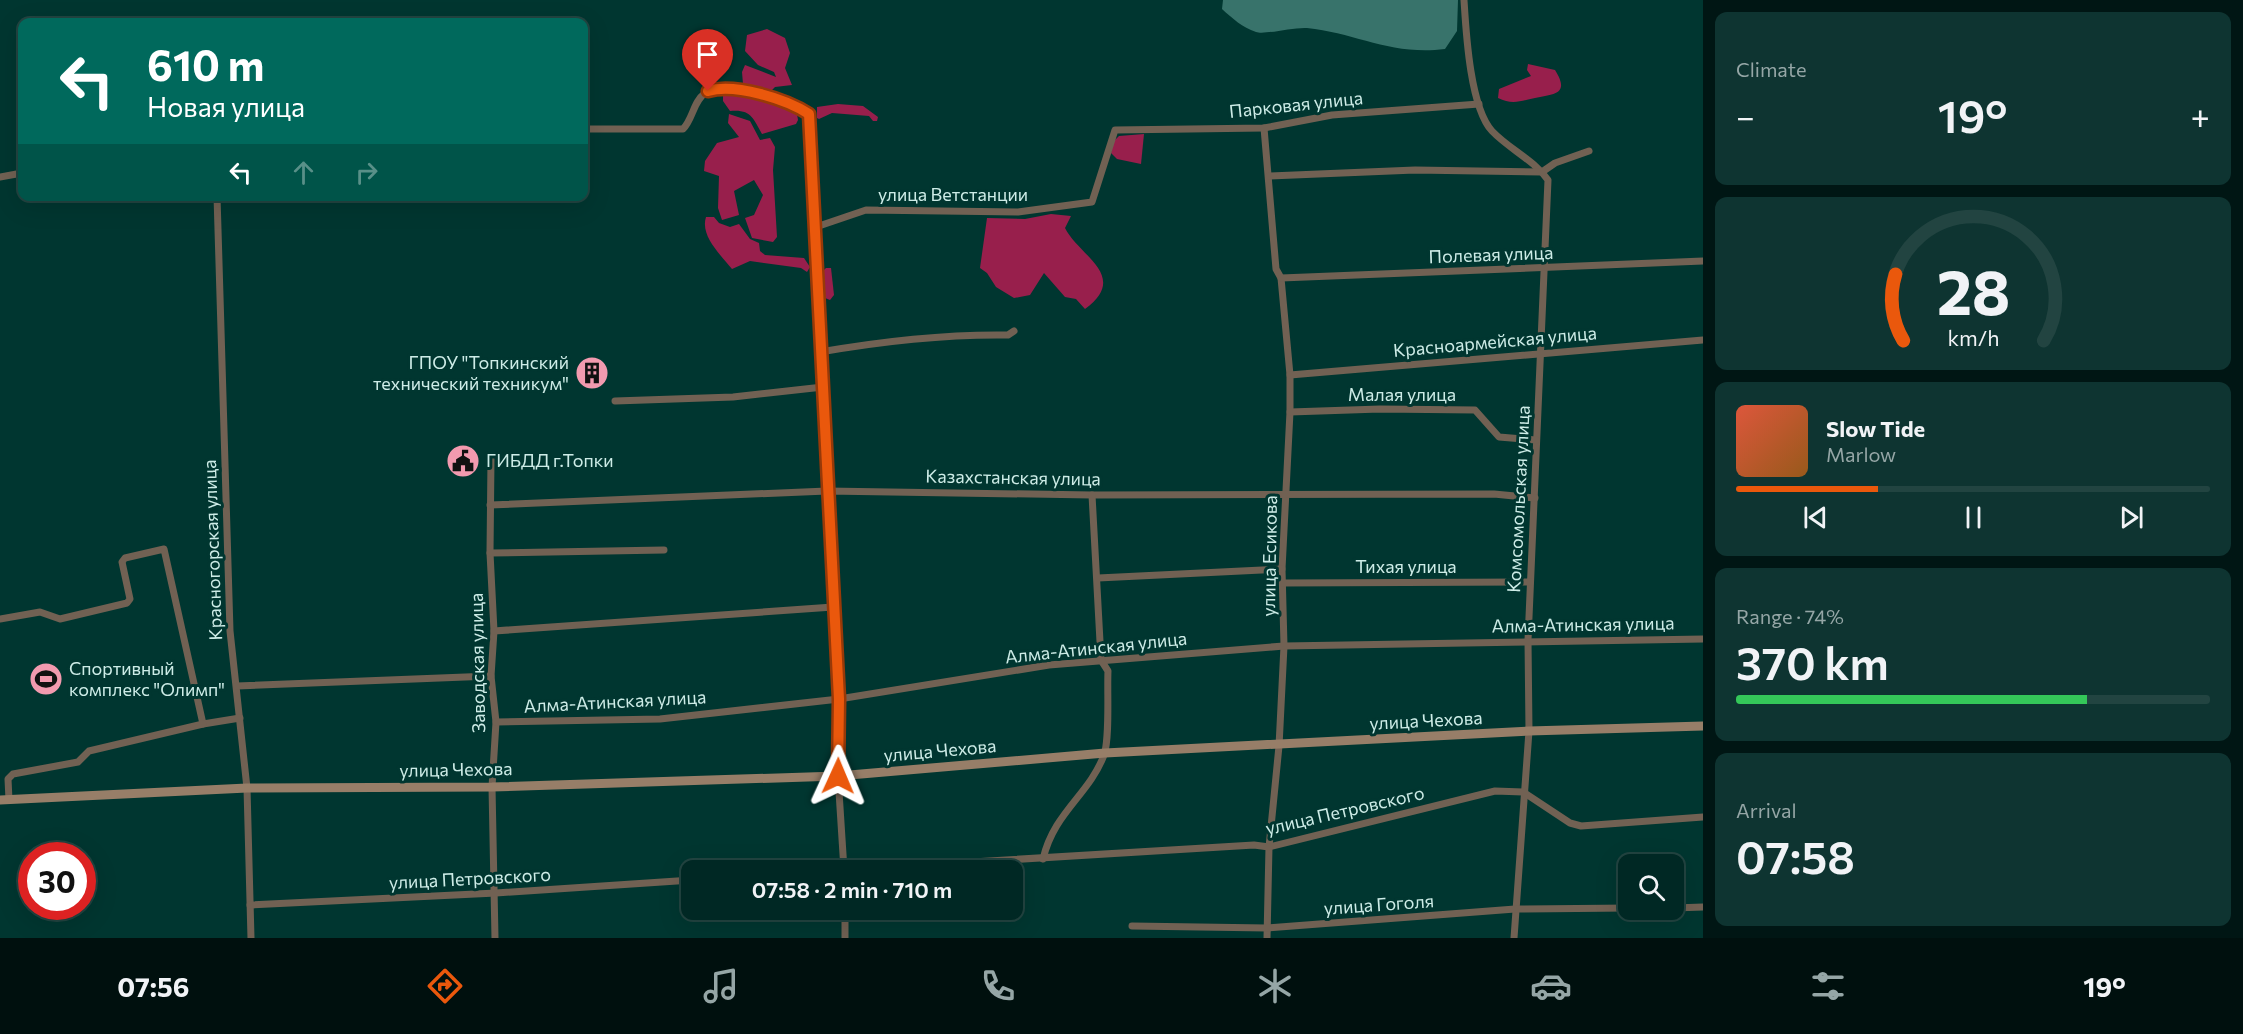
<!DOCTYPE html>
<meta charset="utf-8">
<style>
:root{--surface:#002824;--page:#0e3431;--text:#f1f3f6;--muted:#95a6a6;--line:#224441;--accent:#ea580c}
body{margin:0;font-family:Commissioner,sans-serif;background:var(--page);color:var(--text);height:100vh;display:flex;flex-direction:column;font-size:22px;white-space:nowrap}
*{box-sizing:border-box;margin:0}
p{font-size:20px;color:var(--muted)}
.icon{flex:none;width:33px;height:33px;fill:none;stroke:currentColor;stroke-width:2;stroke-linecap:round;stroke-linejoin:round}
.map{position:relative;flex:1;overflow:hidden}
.panel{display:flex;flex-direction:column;gap:12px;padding:12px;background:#001614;width:540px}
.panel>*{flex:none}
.banner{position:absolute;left:18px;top:18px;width:570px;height:183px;border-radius:12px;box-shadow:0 6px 24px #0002,0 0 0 2px var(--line);background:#00695c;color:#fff;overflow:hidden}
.fabs{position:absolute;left:1618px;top:854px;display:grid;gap:12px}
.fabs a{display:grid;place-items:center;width:66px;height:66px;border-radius:12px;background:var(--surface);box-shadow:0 6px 24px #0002,0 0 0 2px var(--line);font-size:30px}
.speed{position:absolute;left:18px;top:842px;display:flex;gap:12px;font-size:30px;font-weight:700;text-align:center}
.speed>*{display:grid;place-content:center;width:78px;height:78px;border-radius:50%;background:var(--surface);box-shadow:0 6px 24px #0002,0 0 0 2px var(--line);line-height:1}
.speed .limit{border:9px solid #d22;background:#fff;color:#111}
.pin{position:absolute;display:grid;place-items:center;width:51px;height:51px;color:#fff;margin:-62px -26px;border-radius:50% 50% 50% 0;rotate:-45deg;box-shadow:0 0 6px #0007}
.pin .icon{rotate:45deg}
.me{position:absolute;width:66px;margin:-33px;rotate:1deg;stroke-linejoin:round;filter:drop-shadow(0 0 4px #0008)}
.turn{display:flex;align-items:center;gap:21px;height:126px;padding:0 30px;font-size:27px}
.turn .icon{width:78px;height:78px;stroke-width:2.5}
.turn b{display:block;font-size:42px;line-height:51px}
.lanes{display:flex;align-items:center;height:57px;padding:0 30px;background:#0003;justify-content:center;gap:30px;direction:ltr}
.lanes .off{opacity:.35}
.big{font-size:45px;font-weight:600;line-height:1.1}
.panel .widget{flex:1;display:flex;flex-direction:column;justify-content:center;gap:9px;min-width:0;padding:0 21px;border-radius:12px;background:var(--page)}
.panel .dial{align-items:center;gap:0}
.dial svg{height:156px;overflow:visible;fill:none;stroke:var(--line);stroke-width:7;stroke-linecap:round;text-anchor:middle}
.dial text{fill:var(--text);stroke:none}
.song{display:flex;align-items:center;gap:18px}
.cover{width:72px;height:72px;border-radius:9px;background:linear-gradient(135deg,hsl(10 70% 55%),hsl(30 70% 35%))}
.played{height:6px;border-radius:3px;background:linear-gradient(90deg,var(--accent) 30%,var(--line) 30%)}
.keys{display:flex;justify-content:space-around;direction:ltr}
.heat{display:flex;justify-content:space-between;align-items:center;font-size:33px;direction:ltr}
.charge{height:9px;border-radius:4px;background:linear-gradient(90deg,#34c759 74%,var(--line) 0)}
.trip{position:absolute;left:681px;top:860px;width:342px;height:60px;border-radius:12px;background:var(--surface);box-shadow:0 6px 24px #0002,0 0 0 2px var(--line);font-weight:600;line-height:60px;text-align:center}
.menu{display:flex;height:96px;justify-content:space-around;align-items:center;background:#00100e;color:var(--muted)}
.menu .icon{width:42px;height:42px}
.menu .current{color:var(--accent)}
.menu b{font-size:27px;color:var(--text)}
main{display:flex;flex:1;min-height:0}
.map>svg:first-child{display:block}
</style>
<main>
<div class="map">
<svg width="1703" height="938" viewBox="0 0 1703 938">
<rect width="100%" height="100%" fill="#003630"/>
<!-- forest -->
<g fill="#981f4c">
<polygon points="767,29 785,38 790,53 785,68 792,85 775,87 769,93 743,84 742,72 745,65 776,77 774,72 758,65 745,51 747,35"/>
<path d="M 1528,64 L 1555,70 C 1570,94 1555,94 1535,98 C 1521,101 1512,105 1498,98 L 1499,89 L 1531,76 L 1527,70 Z"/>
<path d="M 723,95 C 747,94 776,102 797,114 L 798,120 L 796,124 L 762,134 C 753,118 751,109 730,111 L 723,101 Z"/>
<polygon points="838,104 863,106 878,117 877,121 873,121 869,116 832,113 819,119 817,118 817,107"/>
<polygon points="729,114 750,121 760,140 770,138 775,147 773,170 777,237 773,242 752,238 745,218 754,215 763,195 754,180 734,191 739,215 722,220 718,208 719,176 704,171 705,161 717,143 739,137 728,123"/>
<polygon points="1144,134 1141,164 1117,159 1111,153 1113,142 1119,136"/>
<path d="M 1051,214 L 1071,216 L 1065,228 C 1079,256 1130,276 1085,309 L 1076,299 L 1065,297 L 1044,273 L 1030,295 L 1014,298 L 996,287 L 987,273 L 980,268 L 987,218 L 1025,219 Z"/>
<path d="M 706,217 L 714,217 L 719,223 L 730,227 L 739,224 L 750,239 L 759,243 L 760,251 L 765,255 L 804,258 L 810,267 L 807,272 L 801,268 L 750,261 L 732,269 C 720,254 700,236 706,217 Z"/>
<polygon points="826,268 831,268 834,295 830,300 825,298 823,271"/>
</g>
<!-- water -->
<path fill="#38736b" d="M 1223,0 L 1458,0 L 1457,31 L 1445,49 C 1392,56 1356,33 1307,28 C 1293,27 1265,35 1256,32 C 1242,27 1233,19 1222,9 Z"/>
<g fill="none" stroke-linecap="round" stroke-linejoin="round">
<!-- street -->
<g stroke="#716153" stroke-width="7">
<path d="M 1464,0 C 1466,32 1470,107 1492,131 C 1509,149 1534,160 1548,180 L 1528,640 L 1529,731 L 1514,938"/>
<polyline points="1264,128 1276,269 1281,278 1290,375 1290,412 1282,569 1284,646 1279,746 1269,847 1267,938"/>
<path d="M 584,129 L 683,129 C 693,119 693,102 705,93 C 725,79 790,102 809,114 L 839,699 L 838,776 L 844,870"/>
<polyline points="1269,176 1415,170 1542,172 1555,163 1589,151"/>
<polyline points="0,177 22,173"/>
<polyline points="217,196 230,631 247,788 251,938"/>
<polyline points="813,228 866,210 1018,212 1092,202 1115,130 1264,128 1332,115 1479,104"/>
<polyline points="1281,278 1703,261"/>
<path d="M 820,352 C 883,341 944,334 1008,335 L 1014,331"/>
<polyline points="1290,375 1703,340"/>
<polyline points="615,401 733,397 823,387"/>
<polyline points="1290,412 1380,409 1475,410 1499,437 1536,440"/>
<polyline points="491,459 490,553 494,631 491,676 496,722 492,787 495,938"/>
<polyline points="490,505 827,491 1092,495 1494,494 1535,498"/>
<polyline points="490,553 664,550"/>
<polyline points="1098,578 1282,569"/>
<polyline points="1283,583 1530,582"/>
<polyline points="0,619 40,612 60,619 127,603 130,599 122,562 125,558 164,549 203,724 240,718"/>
<polyline points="494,631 833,607"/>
<polyline points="237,686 491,676"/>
<polyline points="496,722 660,719 839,699 1049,665 1284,646 1703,639"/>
<polyline points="9,800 8,779 13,774 78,762 89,751 203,724"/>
<path d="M 1043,859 C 1054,812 1089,795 1104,755 C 1110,738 1107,691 1108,671 L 1101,660 L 1092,495"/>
<polyline points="840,870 1254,845 1269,847 1495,791 1523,792 1570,823 1581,826 1703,817"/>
<polyline points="250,905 496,893 692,880"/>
<polyline points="1674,908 1703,907"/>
<polyline points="845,909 845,938"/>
<polyline points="1132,926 1267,928 1515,909 1629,908"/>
</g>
<!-- secondary -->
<polyline stroke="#977e68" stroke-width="9" points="0,800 247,788 492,787 838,776 1105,753 1529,731 1703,726"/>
</g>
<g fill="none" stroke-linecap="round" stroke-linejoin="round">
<defs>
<path id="route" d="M 708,91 C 735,83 786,99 809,114 L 839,699 L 838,776"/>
</defs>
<!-- route casing -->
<use href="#route" stroke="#983908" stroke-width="15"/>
<!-- route -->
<use href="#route" stroke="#ea580c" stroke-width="10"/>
</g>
<!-- icons -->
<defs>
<symbol id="building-disc" viewBox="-11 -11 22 22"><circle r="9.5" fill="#f29aaf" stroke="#003630"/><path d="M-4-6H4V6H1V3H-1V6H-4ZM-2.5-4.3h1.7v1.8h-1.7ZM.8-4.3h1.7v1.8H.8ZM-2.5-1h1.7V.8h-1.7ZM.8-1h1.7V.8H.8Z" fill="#111"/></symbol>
<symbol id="civic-disc" viewBox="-11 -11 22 22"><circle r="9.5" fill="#f29aaf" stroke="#003630"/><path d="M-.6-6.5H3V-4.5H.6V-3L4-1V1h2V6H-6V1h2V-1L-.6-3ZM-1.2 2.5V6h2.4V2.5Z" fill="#111"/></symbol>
<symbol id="stadium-disc" viewBox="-11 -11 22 22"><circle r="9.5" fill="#f29aaf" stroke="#003630"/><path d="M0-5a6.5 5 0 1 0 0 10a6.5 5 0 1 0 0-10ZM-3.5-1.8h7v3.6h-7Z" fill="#111"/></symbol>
</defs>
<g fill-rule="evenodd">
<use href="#building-disc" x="573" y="354" width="38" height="38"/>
<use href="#civic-disc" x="444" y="442" width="38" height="38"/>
<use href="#stadium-disc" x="27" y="660" width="38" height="38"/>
</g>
<g text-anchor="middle" stroke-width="6" stroke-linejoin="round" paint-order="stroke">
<!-- street labels -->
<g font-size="18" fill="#cdece7" stroke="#003630">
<text transform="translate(1296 105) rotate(-6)" y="6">Парковая улица</text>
<text x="953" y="201">улица Ветстанции</text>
<text transform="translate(1491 255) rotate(-2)" y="6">Полевая улица</text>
<text transform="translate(1495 342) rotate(-5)" y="6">Красноармейская улица</text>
<text x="1402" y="401">Малая улица</text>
<text transform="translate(1013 478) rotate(1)" y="6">Казахстанская улица</text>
<text transform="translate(1519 499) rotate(-87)" y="6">Комсомольская улица</text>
<text transform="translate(213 550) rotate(-92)" y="6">Красногорская улица</text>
<text transform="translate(1270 556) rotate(-89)" y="6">улица Есикова</text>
<text x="1406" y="573">Тихая улица</text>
<text transform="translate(1583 625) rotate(-1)" y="6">Алма-Атинская улица</text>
<text transform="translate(1096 648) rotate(-6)" y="6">Алма-Атинская улица</text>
<text transform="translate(478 663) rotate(-91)" y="6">Заводская улица</text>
<text transform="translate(615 702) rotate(-3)" y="6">Алма-Атинская улица</text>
<text transform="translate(1426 721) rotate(-3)" y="6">улица Чехова</text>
<text transform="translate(940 751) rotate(-5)" y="6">улица Чехова</text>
<text transform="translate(456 770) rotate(-1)" y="6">улица Чехова</text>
<text transform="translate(1345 811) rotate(-13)" y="6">улица Петровского</text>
<text transform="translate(470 879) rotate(-3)" y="6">улица Петровского</text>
<text transform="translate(1379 905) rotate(-4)" y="6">улица Гоголя</text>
</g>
<!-- poi labels -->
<g font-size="18" fill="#cdece7" stroke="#003630" text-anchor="start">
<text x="569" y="369" text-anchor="end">ГПОУ "Топкинский<tspan x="569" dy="21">технический техникум"</tspan></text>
<text x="486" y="467">ГИБДД г.Топки</text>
<text x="69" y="675">Спортивный<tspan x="69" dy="21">комплекс "Олимп"</tspan></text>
</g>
</g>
</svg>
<div class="fabs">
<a><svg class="icon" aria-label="search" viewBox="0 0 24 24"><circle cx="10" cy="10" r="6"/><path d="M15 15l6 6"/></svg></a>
</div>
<div class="speed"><div class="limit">30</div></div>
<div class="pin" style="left:708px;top:91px;background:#d93025"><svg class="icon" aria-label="arrive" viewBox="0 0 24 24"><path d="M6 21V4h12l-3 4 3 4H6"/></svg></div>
<svg class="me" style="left:838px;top:776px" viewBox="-20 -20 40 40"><path d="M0-17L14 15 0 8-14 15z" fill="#ea580c" stroke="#fff" stroke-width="4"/></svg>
<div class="trip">07:58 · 2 min · 710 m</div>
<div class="banner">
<div class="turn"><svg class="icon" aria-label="left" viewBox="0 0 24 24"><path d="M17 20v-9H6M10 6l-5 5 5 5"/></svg><div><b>610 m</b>Новая улица</div></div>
<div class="lanes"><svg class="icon" aria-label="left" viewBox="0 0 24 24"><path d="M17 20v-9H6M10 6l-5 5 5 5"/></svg><svg class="icon off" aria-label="ahead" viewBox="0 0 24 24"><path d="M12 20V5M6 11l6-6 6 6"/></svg><svg class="icon off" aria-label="right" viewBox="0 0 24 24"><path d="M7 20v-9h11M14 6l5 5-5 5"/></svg></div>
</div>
</div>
<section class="panel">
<div class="widget"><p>Climate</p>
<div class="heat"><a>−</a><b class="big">19°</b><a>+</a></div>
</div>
<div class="widget dial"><svg viewBox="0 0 100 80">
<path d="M14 69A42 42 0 1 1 86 69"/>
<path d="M14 69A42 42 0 0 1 10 35" stroke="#ea580c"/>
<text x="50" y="56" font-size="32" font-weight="700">28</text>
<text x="50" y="72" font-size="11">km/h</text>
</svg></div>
<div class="widget">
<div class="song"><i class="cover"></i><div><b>Slow Tide</b><p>Marlow</p></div></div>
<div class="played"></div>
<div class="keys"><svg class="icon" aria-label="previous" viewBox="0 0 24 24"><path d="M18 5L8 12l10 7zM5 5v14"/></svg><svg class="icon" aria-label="pause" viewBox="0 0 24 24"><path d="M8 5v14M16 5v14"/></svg><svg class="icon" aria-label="next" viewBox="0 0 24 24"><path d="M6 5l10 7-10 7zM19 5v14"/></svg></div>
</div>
<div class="widget"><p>Range · 74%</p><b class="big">370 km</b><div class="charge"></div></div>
<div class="widget"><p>Arrival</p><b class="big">07:58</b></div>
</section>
</main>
<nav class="menu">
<b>07:56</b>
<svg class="icon current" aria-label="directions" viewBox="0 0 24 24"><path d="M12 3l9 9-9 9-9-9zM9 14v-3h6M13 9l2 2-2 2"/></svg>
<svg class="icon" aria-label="music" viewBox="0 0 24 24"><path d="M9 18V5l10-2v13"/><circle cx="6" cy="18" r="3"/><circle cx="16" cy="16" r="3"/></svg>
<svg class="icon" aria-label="phone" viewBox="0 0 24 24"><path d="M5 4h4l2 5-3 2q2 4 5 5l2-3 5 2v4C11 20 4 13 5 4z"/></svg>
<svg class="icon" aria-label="climate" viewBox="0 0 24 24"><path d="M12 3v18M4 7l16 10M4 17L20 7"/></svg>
<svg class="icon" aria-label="car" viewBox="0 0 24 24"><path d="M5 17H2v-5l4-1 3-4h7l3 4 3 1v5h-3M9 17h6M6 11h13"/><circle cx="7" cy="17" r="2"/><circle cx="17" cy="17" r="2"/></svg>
<svg class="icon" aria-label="filters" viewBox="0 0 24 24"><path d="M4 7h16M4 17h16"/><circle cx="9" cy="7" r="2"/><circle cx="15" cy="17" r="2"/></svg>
<b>19°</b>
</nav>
